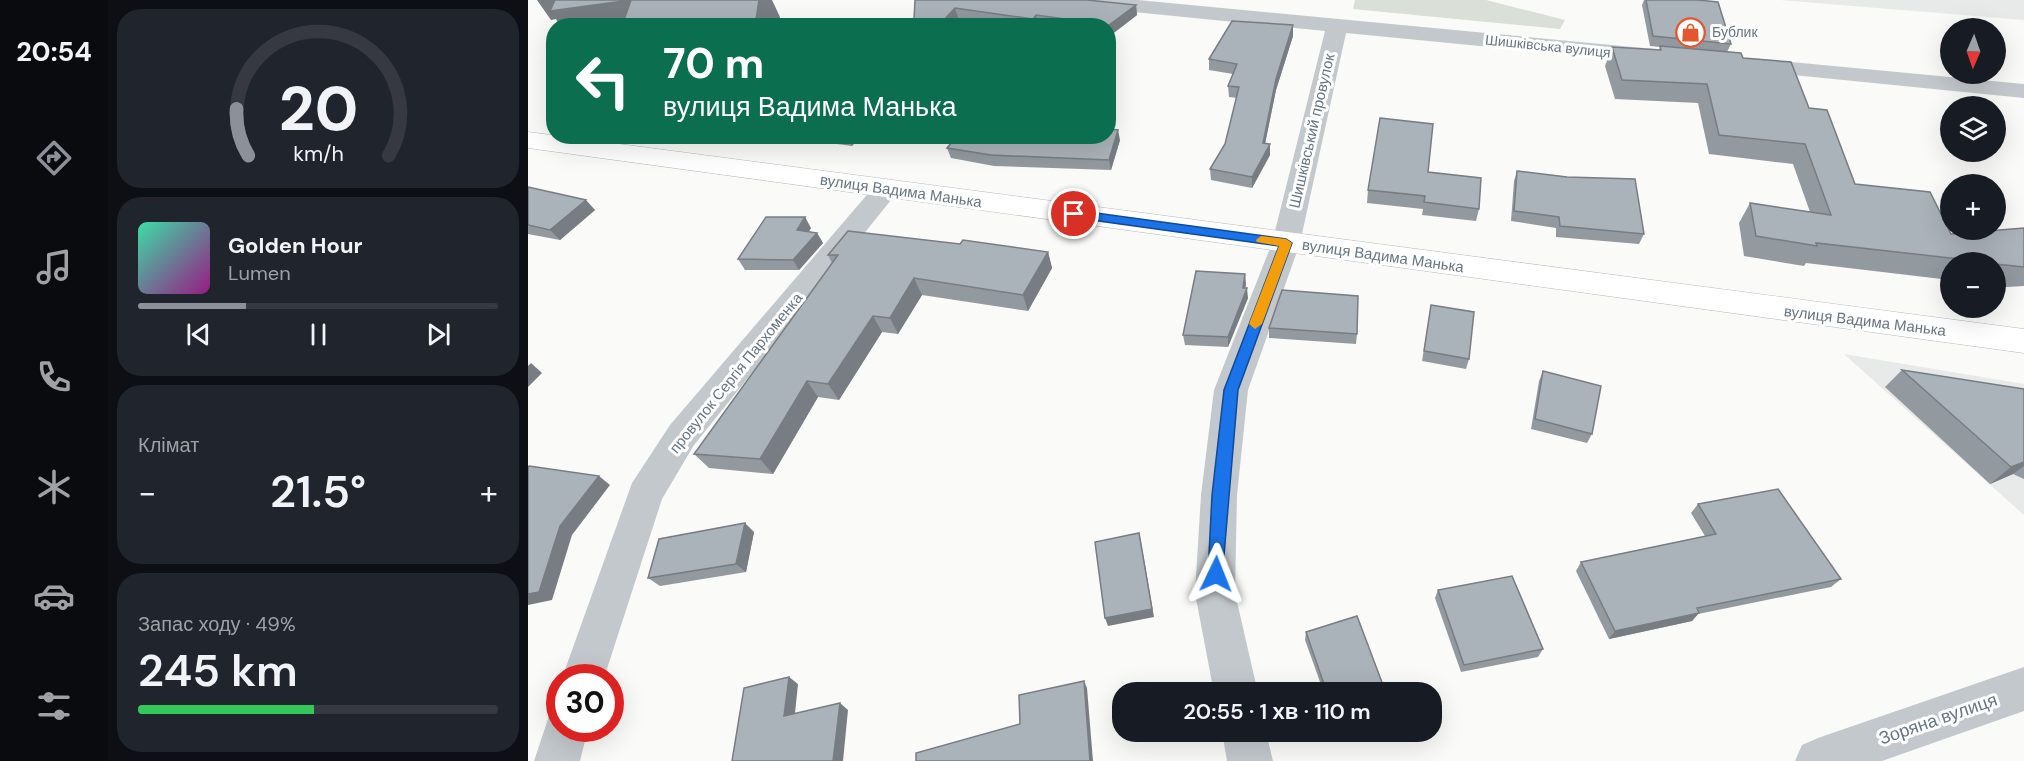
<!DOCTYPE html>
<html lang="uk">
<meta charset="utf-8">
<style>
:root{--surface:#171b24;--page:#20242c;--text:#f1f3f6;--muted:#9ea1a6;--line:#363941;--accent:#8c9099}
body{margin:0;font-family:"DM Sans",sans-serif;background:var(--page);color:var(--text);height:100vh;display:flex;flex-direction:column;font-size:22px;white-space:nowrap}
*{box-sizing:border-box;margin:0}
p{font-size:20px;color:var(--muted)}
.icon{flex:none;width:33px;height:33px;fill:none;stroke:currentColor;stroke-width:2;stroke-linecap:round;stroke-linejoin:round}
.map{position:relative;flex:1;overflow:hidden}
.sheet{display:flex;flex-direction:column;gap:9px;padding:9px;background:#0d0f14;width:420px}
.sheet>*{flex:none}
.guide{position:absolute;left:18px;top:18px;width:570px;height:126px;border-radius:24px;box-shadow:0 6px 24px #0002;background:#0b6e4f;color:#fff;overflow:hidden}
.needle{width:39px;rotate:182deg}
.controls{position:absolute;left:1412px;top:18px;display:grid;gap:12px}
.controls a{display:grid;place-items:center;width:66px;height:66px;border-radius:50%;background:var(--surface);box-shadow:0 6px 24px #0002;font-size:30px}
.speed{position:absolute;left:18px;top:664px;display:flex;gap:12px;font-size:30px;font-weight:700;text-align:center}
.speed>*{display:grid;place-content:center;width:78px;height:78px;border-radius:50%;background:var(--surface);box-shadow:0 6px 24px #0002;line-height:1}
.speed .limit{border:9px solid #d22;background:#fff;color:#111}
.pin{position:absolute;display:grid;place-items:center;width:51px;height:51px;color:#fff;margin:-26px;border:3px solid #fff;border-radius:50%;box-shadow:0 2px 6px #0007}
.me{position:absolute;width:66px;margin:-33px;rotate:2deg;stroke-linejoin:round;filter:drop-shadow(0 0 4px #0008)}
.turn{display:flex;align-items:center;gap:21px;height:126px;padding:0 18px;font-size:27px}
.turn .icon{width:78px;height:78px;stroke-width:2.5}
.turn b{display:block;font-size:42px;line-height:51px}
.big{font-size:45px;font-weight:600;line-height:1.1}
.sheet .tile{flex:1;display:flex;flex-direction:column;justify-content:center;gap:9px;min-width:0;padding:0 21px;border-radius:24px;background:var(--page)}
.sheet .dial{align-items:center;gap:0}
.dial svg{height:156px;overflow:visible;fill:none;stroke:var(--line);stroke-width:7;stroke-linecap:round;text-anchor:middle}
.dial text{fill:var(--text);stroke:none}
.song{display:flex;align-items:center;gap:18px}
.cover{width:72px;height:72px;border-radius:9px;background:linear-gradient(135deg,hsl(160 70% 55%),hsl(310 70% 35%))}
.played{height:6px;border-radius:3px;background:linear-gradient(90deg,var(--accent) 30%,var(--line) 30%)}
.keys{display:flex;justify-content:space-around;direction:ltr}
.heat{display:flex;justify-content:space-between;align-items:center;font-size:33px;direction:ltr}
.charge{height:9px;border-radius:4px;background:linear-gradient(90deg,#34c759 49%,var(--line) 0)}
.trip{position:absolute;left:584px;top:682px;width:330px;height:60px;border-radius:24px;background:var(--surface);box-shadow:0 6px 24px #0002;font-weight:600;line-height:60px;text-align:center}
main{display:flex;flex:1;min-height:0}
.tab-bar{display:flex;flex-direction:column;width:108px;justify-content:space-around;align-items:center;background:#090b0e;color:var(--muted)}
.tab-bar .icon{width:42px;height:42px}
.tab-bar .selected{color:var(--accent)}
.tab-bar b{font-size:27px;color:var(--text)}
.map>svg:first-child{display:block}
</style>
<main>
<nav class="tab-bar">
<b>20:54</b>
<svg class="icon selected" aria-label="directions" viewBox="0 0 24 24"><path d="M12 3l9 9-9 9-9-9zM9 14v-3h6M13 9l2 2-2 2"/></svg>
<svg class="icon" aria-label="music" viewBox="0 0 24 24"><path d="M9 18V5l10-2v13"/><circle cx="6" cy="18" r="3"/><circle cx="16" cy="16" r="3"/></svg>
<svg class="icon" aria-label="phone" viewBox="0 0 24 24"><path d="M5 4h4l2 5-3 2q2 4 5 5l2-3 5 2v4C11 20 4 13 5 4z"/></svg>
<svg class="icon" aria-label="climate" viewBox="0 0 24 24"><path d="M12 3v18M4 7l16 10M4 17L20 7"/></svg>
<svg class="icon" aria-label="car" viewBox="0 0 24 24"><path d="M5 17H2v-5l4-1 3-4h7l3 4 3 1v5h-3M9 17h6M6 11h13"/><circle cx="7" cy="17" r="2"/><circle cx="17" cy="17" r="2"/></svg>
<svg class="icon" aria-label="filters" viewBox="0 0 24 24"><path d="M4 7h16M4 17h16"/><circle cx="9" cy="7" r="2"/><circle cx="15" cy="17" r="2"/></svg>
</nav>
<section class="sheet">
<div class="tile dial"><svg viewBox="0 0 100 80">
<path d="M14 69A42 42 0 1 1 86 69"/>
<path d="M14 69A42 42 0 0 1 8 45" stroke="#8c9099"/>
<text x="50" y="56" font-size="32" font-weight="700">20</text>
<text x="50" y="72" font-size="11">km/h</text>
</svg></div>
<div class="tile">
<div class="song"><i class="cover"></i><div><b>Golden Hour</b><p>Lumen</p></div></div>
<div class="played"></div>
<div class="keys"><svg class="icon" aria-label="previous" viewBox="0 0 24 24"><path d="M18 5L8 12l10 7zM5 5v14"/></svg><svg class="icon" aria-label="pause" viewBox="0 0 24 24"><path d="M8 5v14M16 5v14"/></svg><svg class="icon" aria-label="next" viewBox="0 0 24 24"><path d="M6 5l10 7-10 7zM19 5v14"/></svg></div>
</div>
<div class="tile"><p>Клімат</p>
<div class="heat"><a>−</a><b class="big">21.5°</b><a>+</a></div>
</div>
<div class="tile"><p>Запас ходу · 49%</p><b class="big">245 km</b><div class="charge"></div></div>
</section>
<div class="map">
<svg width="1496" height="761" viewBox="0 0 1496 761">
<rect width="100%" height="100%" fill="#fafaf8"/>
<!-- built -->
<g fill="#e8e9e9">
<polygon points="1252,0 1496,0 1496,20"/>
<polygon points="1316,354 1496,384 1496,515"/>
</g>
<!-- green -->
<polygon fill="#dadfd7" points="827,0 958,0 1037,20 1032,29 825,9"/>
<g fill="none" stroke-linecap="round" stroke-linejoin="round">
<defs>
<polygon id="primary" points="0,132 1496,329 1496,353 0,148"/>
</defs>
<!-- primary casing -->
<use href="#primary" stroke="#b5babe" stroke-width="1"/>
<!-- street -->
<g fill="#c3c8cc" fill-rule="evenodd">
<polygon points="535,0 610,0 1126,49 1134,51 1137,56 1134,61 1126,63 818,33 772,243 720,390 709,495 707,593 730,693 686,693 667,593 673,495 686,390 744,243 797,31 545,6 538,4"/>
<polygon points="1222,58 1496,84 1496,98 1214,70 1211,65 1214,60"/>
<polygon points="358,181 367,183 371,189 367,195 166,445 134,499 76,678 34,678 104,483 142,425 349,183"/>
<polygon points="1496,667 1496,711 1354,761 1267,761 1274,745 1290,738"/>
<polygon points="32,710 32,729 60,729 52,761 6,761 22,713"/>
<polygon points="694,732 738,732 745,761 699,761"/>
</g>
<!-- primary -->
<use href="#primary" fill="#fff" fill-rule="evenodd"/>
</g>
<!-- wall -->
<g fill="#929a9f">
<polygon points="387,0 608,5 609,15 583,35 580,35 580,26 486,26 430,18 423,26 388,26 386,20"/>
<polygon points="1116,0 1170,0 1203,44 1199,52 1215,58 1281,108 1327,184 1423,234 1496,228 1496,286 1479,287 1467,285 1467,262 1422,262 1422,280 1278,263 1276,266 1216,256 1211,223 1222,203 1282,212 1265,164 1181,154 1170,103 1087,99 1077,66 1084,47 1131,50 1132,47 1122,46 1114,5"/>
<polygon points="765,36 748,90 737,143 742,144 742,155 724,188 683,180 682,169 697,144 709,98 701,97 700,86 705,74 681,70 681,59"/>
<polygon points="249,136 332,136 324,146"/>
<polygon points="592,140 583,170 466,166 423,158 419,148"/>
<polygon points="989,171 1116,234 1111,244 1028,237 1028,228 983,221 986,181"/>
<polygon points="900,172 951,209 948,221 894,215 895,209 839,203 840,190"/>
<polygon points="0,187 67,210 32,240 0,234"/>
<polygon points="283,228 280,232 289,233 295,243 271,270 217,270 210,259"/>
<polygon points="432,244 520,252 524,268 500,311 394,295 370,334 354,332 311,400 290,397 245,474 181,468 166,454 304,263 300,255"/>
<polygon points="718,284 717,288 720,298 700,347 657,345 655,335"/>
<polygon points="903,305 941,359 938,369 894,361"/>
<polygon points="741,328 829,334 828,344 741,338"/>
<polygon points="1374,370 1496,389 1496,479 1485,474 1462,484 1357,387"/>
<polygon points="1015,371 1064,434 1059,443 1003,429 1011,381"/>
<polygon points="1170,504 1313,579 1303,587 1170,614 1164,621 1081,639 1048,571 1053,562 1177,536 1163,513"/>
<polygon points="226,532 218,572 132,586 120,578"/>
<polygon points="910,590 1015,649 1010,657 933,672 907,598"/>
<polygon points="778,632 858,693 796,693 777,640"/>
</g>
<!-- shaded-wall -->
<g fill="#777d82">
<polygon points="9,0 103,0 119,26 32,26 28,19 23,20"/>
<polygon points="231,0 244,0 252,17 251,26 227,26"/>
<polygon points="608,5 609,15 583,35 581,25"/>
<polygon points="427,8 430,18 423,26 415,26 414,22"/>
<polygon points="508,15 510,25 510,26 506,26 505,19"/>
<polygon points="765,25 765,36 748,90 735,154 735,143 748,79"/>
<polygon points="590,130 592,140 583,170 581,160"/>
<polygon points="320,136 332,136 324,146"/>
<polygon points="742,144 742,155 724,188 724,177"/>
<polygon points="58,200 67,210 32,240 22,230"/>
<polygon points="277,217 283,228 275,241 269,230"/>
<polygon points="289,233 295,243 271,270 265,260"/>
<polygon points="520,252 524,268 500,311 495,295"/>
<polygon points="717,274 718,284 716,297 719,288 720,298 700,347 700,337 715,288"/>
<polygon points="386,278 394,295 370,334 362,318"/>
<polygon points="345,316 354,332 311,400 300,384"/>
<polygon points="3,363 14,373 0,387 0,366"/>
<polygon points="279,381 290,397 245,474 232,459"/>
<polygon points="1496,462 1496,466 1485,474 1462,484 1483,467"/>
<polygon points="71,476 82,485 44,535 24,600 0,605 0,594 32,526"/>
<polygon points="217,523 226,532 218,572 208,564"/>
<polygon points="611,533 613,542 626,617 580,626 577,618"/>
<polygon points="1171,613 1164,621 1081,639 1087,631"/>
<polygon points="261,677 270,684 266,723 256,716"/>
<polygon points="556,681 559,688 565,761 562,761"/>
<polygon points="312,703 320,710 315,761 305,761"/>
</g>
<!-- building -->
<g fill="#aab3b9" stroke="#777d82" stroke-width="1.5">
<polygon points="27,0 231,0 227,26 94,26 103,0 22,11"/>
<polygon points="387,0 559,0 608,5 581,25 508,15 505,19 427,8 414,22 386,20"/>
<polygon points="1118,0 1170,0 1190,2 1203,44 1125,36"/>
<polygon points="704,21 765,25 748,79 735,143 742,144 724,177 682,169 697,144 711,87 700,86 709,64 681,59"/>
<polygon points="1132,46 1213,53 1215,58 1263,62 1281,108 1299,110 1327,184 1402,192 1423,234 1496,228 1496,267 1467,264 1467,262 1458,262 1288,243 1289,246 1228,236 1222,203 1303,215 1277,144 1191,135 1179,84 1094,80 1084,47 1133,50"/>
<polygon points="852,118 905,124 900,172 953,178 951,209 896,202 897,196 840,190"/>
<polygon points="580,129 590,130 581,160 463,155 419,148 429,136 580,136"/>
<polygon points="989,171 1039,177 1107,179 1116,234 1032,226 1031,217 986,211"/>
<polygon points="0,187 58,200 22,230 0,225"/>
<polygon points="238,217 277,217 269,230 289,233 265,260 210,259"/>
<polygon points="320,231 432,244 435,240 520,252 495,295 386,278 362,318 345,316 300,384 279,381 232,459 166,454 310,255 300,255"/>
<polygon points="668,271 717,274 715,288 719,288 700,337 655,335"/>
<polygon points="754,290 830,296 829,334 741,328"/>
<polygon points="903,305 946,312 941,359 896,351"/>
<polygon points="1374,370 1496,389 1496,462 1483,467"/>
<polygon points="1015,371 1073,386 1064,434 1007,419"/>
<polygon points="1,466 71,476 32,526 11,592 0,594 0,468"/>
<polygon points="1250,489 1313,579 1169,608 1171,613 1087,631 1053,562 1188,534 1170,504"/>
<polygon points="217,523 208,564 120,578 131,539"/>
<polygon points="611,533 624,609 577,618 567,542"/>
<polygon points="984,576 1015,649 936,665 910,590"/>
<polygon points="829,616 858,693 799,693 778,632"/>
<polygon points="261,677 256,716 312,703 305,761 204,761 216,688"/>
<polygon points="556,681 562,761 388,761 388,753 492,724 491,695"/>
</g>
<!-- route -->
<polygon fill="#1a73e8" stroke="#114b97" stroke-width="1.5" points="546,210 758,239 764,243 710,390 694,579 688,581 682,579 680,574 684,495 696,390 751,246 542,217 542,212"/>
<!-- slow -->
<polygon fill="#f59e0b" points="733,236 758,239 764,243 734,324 727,329 721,324 751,246 729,242 728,240"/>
<!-- icons -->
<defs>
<symbol id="shop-ring" viewBox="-11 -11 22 22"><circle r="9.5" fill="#fff" stroke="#e4572e" stroke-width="1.5"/><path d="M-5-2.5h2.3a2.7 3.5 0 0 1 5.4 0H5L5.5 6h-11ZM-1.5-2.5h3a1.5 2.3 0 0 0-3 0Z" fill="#e4572e"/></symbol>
</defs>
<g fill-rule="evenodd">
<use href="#shop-ring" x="1146" y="16" width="33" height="33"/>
</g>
<g text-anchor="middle" stroke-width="6" stroke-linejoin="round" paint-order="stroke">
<!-- far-poi labels -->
<g font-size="14" fill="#657683" stroke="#fff" text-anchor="start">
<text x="1184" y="37">Бублик</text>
</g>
<!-- far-street labels -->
<g font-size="14" fill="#657683" stroke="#fff">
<text transform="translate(1020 46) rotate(6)" y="5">Шишківська вулиця</text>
</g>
<!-- street labels -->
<g font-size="15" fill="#657683" stroke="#fff">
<text transform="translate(784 131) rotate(-77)" y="5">Шишківський провулок</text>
<text transform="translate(373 191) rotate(8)" y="5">вулиця Вадима Манька</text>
<text transform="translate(855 256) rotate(8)" y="5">вулиця Вадима Манька</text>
<text transform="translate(1337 321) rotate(7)" y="5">вулиця Вадима Манька</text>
<text transform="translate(208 373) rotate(-51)" y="5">провулок Сергія Пархоменка</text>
</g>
<!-- near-street labels -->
<g font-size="18" fill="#657683" stroke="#fff">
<text transform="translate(1410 719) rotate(-19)" y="6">Зоряна вулиця</text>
</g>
</g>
</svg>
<div class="controls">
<a><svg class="needle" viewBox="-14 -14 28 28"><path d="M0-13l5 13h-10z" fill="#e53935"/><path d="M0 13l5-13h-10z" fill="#9ea1a6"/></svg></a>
<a><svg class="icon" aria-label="layers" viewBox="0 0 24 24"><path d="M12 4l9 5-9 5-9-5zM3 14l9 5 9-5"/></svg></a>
<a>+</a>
<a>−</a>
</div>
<div class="speed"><div class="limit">30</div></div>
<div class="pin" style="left:546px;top:214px;background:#d93025"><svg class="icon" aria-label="arrive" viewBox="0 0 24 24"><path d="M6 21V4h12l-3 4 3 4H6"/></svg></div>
<svg class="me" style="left:688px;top:574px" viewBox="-20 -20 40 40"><path d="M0-17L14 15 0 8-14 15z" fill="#1a73e8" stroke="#fff" stroke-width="4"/></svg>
<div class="trip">20:55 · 1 хв · 110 m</div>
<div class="guide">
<div class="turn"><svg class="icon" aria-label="left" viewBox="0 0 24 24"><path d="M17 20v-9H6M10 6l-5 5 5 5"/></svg><div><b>70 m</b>вулиця Вадима Манька</div></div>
</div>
</div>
</main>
